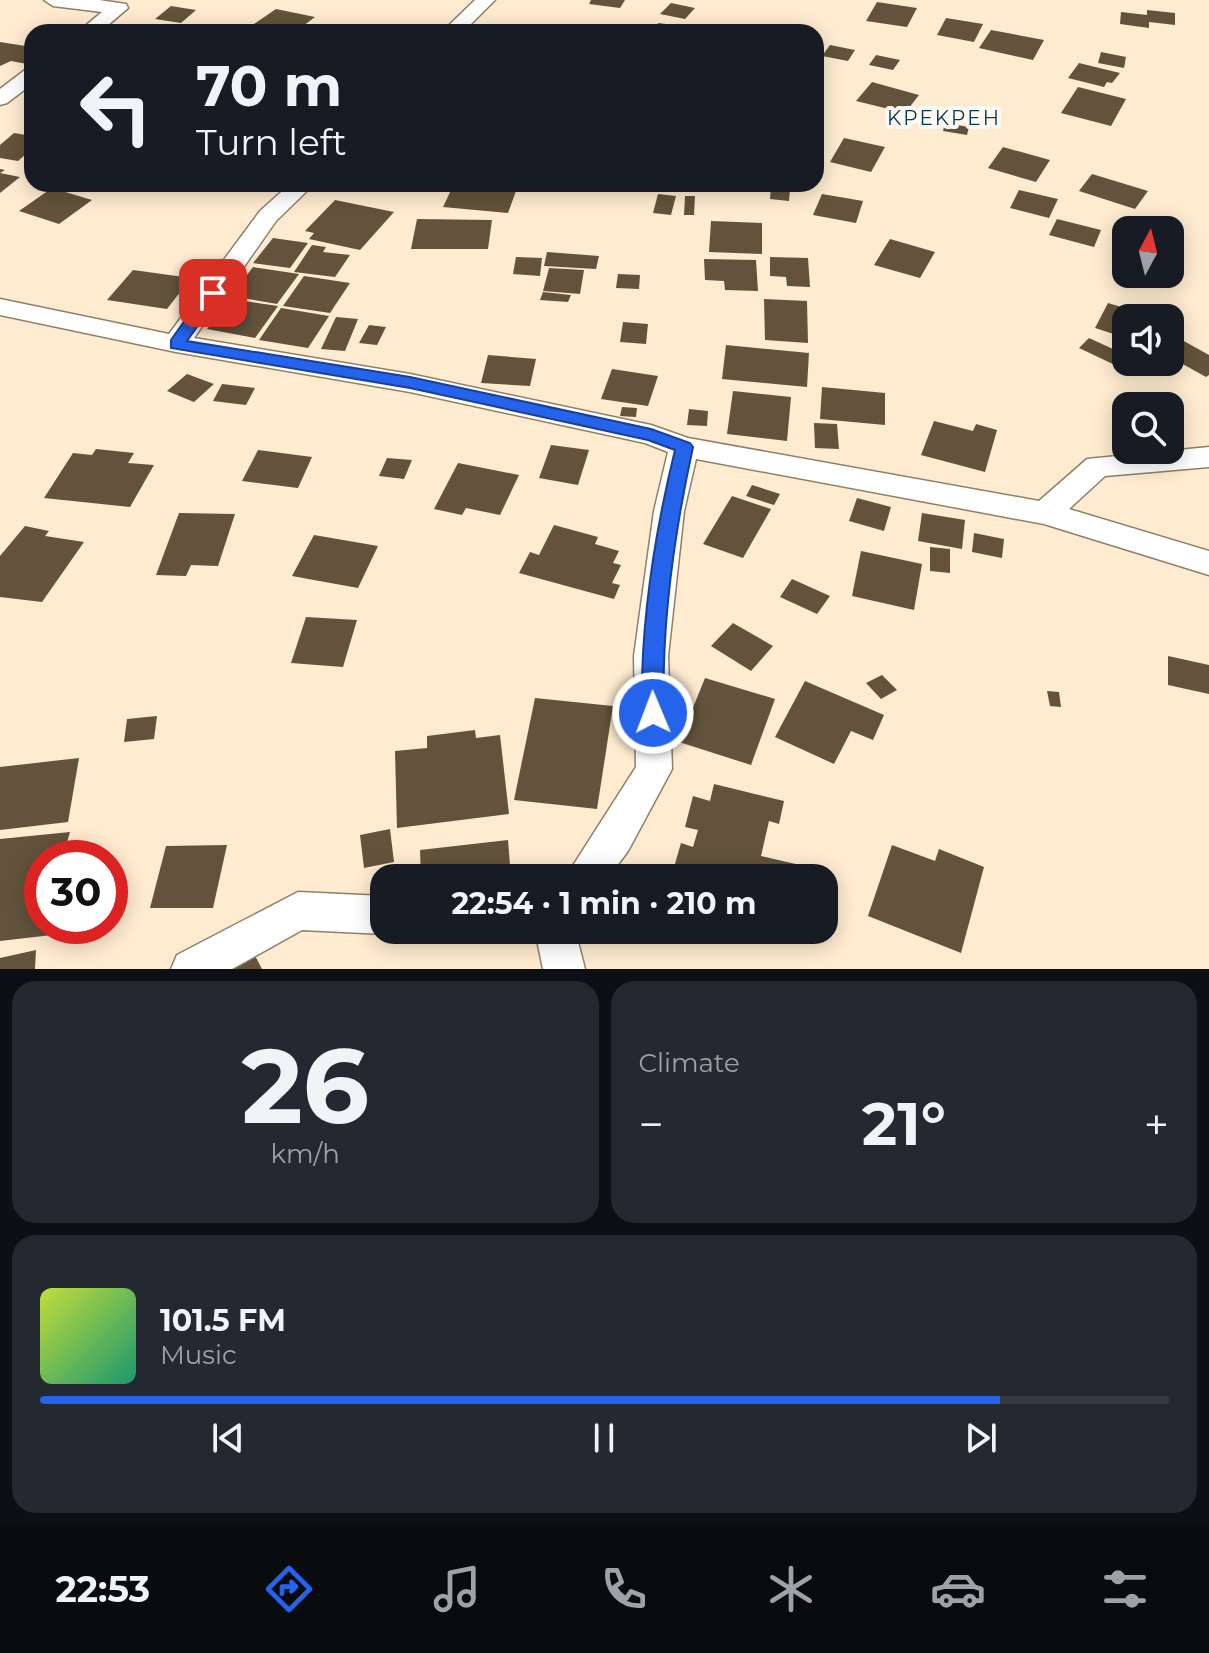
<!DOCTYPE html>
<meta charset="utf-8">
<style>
:root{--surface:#171b24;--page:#242831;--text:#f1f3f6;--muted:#9ea1a6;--line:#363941;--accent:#2563eb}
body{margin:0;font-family:Montserrat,sans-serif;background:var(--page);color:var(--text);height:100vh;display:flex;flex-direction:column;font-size:30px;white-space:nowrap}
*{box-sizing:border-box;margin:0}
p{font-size:26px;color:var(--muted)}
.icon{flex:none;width:44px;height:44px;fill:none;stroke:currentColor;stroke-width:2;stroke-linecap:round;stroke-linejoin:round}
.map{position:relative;height:969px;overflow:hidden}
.drawer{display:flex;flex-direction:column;gap:12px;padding:12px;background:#0d0f14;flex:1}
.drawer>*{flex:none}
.guide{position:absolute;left:24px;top:24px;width:800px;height:168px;border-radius:24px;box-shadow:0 4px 20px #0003;background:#171b24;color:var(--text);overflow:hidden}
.needle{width:52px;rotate:7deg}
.buttons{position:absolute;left:1112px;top:216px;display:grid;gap:16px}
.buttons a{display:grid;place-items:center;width:72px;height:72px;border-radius:16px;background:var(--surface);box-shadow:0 4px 20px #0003;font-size:40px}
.speed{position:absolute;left:24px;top:840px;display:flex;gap:16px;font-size:40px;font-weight:700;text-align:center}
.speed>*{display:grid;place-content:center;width:104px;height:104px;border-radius:50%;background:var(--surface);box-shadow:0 4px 20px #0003;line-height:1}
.speed .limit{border:12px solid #d22;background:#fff;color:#111}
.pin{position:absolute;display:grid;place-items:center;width:68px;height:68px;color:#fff;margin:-34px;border-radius:16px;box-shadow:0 4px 12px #0006}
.me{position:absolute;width:88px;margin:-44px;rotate:359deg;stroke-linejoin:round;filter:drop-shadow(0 0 6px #0008)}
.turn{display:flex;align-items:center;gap:28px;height:168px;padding:0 40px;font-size:36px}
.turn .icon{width:104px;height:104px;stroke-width:2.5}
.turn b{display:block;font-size:56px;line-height:68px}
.big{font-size:60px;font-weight:700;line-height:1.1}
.drawer .tile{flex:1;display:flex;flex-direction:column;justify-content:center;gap:12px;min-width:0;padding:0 28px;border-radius:24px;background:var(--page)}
.drawer .dial{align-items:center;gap:0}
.dial b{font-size:104px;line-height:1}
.song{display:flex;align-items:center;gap:24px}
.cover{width:96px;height:96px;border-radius:12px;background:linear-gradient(135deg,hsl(70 70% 55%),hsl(160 70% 35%))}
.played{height:8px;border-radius:4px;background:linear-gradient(90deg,var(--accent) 85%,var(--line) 85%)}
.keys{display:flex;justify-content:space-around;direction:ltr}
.heat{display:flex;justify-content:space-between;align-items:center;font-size:44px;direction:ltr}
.drawer .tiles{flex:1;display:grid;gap:12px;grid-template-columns:1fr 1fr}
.tile:last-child{grid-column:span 2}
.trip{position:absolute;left:370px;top:864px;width:468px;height:80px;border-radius:24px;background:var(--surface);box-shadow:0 4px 20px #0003;font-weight:700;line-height:80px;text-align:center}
.tab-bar{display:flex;height:128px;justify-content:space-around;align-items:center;background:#090b0e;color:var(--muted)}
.tab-bar .icon{width:56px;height:56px}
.tab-bar .current{color:var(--accent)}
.tab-bar b{font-size:36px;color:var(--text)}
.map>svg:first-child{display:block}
</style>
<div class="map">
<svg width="1209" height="969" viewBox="0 0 1209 969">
<rect width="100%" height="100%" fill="#feebd0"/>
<!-- building -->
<g fill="#63533c">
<polygon points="591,0 625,0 620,8 589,4"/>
<polygon points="877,2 917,8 907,27 866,21"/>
<polygon points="671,3 695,8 685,19 660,14"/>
<polygon points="171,6 196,10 181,23 155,19"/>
<polygon points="276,9 315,17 295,32 251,26"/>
<polygon points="1147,10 1175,13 1175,25 1149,22 1149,28 1120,24 1121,12 1147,15"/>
<polygon points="946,18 983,24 974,42 937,35"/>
<polygon points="658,23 689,27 687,32 654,32"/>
<polygon points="991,30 1044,40 1033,60 979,48"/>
<polygon points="0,42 32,47 32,65 11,61 0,66"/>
<polygon points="830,45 855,50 848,61 822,56"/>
<polygon points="1101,52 1126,57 1124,68 1098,63"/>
<polygon points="876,55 900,60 893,70 869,65"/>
<polygon points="1079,63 1120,73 1112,83 1107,82 1104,87 1068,78"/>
<polygon points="872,82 919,95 905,113 856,101"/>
<polygon points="1078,87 1126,99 1111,126 1061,113"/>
<polygon points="945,123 969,127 967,135 943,131"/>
<polygon points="14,133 32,136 32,149 18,161 0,158 0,145"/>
<polygon points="844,138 885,147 871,172 830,162"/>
<polygon points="1003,147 1050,160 1036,182 988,168"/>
<polygon points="0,169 5,170 0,173 20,177 0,193"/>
<polygon points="1092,174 1148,191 1135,209 1079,191"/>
<polygon points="386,184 413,184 409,192 383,190"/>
<polygon points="453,186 516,191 508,213 443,207"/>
<polygon points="771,186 790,189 789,201 770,199"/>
<polygon points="52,188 92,200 59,224 19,211"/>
<polygon points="1019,190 1058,199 1049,218 1010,208"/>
<polygon points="658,194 676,196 671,215 653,213"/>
<polygon points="822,194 863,201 856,223 813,215"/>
<polygon points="685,196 695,196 694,215 684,215"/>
<polygon points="335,200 394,212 360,250 309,239 314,233 305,231"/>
<polygon points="417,219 492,220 488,249 411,249"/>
<polygon points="1057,219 1101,230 1094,247 1049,235"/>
<polygon points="711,221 762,223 762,254 709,252"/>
<polygon points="273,238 308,243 290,268 253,263"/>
<polygon points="890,239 935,252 920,278 874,265"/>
<polygon points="312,245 326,247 323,252 350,255 335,277 294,272"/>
<polygon points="547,252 599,256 596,269 544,266"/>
<polygon points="516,257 542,258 540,276 513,274"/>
<polygon points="770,257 808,258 810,287 787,286 786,277 770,276"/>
<polygon points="704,259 756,260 758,291 725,290 724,281 705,280"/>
<polygon points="253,267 299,274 277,304 231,296"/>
<polygon points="549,268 584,270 580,294 543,291"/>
<polygon points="133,270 191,278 167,309 107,300"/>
<polygon points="618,274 640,275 639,289 616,288"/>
<polygon points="304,276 350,283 330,313 283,306"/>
<polygon points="543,292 571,295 568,302 540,300"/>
<polygon points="231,299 278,306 255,338 207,329"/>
<polygon points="764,299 807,301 808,343 765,340"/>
<polygon points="1108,303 1155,317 1155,318 1126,318 1126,338 1095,328"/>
<polygon points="281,308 329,316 308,348 259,340"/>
<polygon points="336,317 358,319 345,351 321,349"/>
<polygon points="623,322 648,324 646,344 620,342"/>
<polygon points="369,325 386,327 377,345 359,343"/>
<polygon points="1089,338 1126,355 1126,358 1117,366 1079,348"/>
<polygon points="1182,340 1209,355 1209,375 1206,377 1170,357 1170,348"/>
<polygon points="726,345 809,353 807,387 722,379"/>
<polygon points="488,355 536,359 530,386 481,383"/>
<polygon points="612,369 658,376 648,406 601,399"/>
<polygon points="187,374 214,384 194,402 167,391"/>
<polygon points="222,384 255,388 246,405 213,401"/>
<polygon points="822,387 885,393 885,425 820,419"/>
<polygon points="733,391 791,397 787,441 727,434"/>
<polygon points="622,407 637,408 636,417 620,416"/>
<polygon points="689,409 708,411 707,426 687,425"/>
<polygon points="934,421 973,431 976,424 997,430 985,472 921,455"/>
<polygon points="814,423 837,424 839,449 815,448"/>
<polygon points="551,445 589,450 578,485 539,478"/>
<polygon points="96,449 134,453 128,463 154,465 130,507 44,498 73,453 92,455"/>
<polygon points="258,450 312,457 298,488 242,481"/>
<polygon points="387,458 412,460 404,479 379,476"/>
<polygon points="458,463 519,475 500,515 466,508 462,515 434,509"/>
<polygon points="752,485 780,494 774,505 746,496"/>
<polygon points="732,496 771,509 743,558 703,544"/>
<polygon points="857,498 891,507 884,531 849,521"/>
<polygon points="179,513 235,514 218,566 191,565 186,576 156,575"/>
<polygon points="922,513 965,520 962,549 918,541"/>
<polygon points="554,525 598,537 595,544 619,551 613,563 621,565 612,583 620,585 614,599 519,573 530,552 539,555"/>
<polygon points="25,526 49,531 45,536 84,542 42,602 0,597 0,556"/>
<polygon points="974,533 1004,539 1002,558 972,552"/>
<polygon points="314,535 378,546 358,588 292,576"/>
<polygon points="930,547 950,549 950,573 930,571"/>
<polygon points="861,551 922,564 914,610 852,596"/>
<polygon points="792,579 830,596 817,614 780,597"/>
<polygon points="306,617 357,620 343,667 291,663"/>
<polygon points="733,623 773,646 751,671 711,646"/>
<polygon points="1168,656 1209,665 1209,694 1168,685"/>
<polygon points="882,675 897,690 881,699 866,683"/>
<polygon points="705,678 775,699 751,765 679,742"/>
<polygon points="805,681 884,715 873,740 851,731 834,764 775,737"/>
<polygon points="1047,691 1059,692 1061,707 1050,706"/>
<polygon points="535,698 613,706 597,809 514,800"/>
<polygon points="157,716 154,739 124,742 127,719"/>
<polygon points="475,730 476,738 500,735 509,814 397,828 395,751 427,748 427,736"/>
<polygon points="79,758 68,822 0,830 0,767"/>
<polygon points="714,784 784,801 779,824 769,821 761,856 800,865 797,878 687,878 672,874 681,843 693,847 698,830 685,827 693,796 710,801"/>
<polygon points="390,829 394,862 364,868 360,835"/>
<polygon points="70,832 66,846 83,844 80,858 42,858 42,926 53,926 52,935 0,941 0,839"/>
<polygon points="508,840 511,878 421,878 420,850"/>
<polygon points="227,845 213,908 150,908 166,846"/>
<polygon points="892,845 935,861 939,849 984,867 961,953 868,916"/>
<polygon points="36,950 35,969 0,969 0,958"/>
<polygon points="252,950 262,969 217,969"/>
</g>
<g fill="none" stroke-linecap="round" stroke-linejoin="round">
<defs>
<g id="minor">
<polygon points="44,0 99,0 126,4 128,8 100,32 78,32 102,12 53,6"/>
<polygon points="475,0 495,0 463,32 442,32"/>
<polygon points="32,68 32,84 7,103 0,105 0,89 25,70"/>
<polygon points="290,184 314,184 276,221 194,338 410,374 651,425 688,438 1039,501 1087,459 1209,447 1209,467 1105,476 1069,509 1209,551 1209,575 1044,524 696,459 684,511 668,656 672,769 628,851 608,878 565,878 636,767 634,656 654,511 668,452 645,443 410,392 176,352 0,315 0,299 169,334 260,211"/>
<polygon points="298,892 384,896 384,930 394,930 384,934 302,930 232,969 171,969 177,955"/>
<polygon points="535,930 575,930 585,969 543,969"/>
</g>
</defs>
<!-- minor casing -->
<use href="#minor" stroke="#907f67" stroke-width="3"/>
<!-- minor -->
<use href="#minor" fill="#fff" fill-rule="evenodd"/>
</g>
<!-- route -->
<path fill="#2563eb" stroke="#184099" stroke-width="2" d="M 213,288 L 221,293 L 187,341 L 410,377 L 651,429 L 690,443 L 693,447 C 674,534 661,623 664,713 L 660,719 L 653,722 L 645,719 L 642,713 C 640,624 654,536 675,450 L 648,440 L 410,388 L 171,348 L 171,340 L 207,289 Z"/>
<g text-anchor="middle" stroke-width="8" stroke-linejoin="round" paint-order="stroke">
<!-- far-neighbourhood labels -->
<g font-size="20" letter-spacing="2" fill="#053b4c" stroke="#fefaf5">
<text x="944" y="125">KPEKPEH</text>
</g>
</g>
</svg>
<div class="buttons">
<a><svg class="needle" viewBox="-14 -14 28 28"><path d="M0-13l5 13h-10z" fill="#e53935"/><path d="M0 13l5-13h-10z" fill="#9ea1a6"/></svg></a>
<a><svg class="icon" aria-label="sound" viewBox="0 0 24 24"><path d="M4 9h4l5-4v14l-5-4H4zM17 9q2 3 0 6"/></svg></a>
<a><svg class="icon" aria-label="search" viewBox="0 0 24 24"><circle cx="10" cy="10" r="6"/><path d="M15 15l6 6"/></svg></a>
</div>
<div class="speed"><div class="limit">30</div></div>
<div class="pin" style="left:213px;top:293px;background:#d93025"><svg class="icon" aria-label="arrive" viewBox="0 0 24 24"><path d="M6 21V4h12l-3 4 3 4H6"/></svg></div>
<svg class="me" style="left:653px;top:713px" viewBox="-20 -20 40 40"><circle r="17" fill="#2563eb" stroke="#fff" stroke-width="3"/><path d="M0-11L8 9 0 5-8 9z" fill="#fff"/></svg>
<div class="trip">22:54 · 1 min · 210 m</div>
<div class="guide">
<div class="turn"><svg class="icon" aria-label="left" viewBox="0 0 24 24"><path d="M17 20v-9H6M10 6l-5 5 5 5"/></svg><div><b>70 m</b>Turn left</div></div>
</div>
</div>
<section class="drawer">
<div class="tiles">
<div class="tile dial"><b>26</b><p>km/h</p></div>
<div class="tile"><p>Climate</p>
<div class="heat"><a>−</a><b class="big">21°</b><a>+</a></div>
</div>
<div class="tile">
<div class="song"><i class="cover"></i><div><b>101.5 FM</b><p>Music</p></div></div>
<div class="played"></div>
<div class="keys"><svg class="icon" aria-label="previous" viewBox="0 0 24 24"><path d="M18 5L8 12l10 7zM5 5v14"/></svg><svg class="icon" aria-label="pause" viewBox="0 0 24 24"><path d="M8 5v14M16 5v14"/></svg><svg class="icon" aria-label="next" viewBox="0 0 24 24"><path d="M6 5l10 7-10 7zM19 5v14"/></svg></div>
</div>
</div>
</section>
<nav class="tab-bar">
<b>22:53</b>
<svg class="icon current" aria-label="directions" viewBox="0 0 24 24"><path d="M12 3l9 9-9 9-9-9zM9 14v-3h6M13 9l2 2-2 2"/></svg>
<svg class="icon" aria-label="music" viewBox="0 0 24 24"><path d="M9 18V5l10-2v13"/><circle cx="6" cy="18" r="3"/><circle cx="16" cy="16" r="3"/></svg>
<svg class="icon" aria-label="phone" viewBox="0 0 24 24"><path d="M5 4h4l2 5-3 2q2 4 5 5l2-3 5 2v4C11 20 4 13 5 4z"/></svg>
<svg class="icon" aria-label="climate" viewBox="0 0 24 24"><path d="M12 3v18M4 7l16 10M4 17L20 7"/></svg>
<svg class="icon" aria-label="car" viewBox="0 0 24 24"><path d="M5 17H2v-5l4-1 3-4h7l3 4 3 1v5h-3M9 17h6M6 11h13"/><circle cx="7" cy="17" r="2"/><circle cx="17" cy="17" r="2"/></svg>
<svg class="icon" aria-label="filters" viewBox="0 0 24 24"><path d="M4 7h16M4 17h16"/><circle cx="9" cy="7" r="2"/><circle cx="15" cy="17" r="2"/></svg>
</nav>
